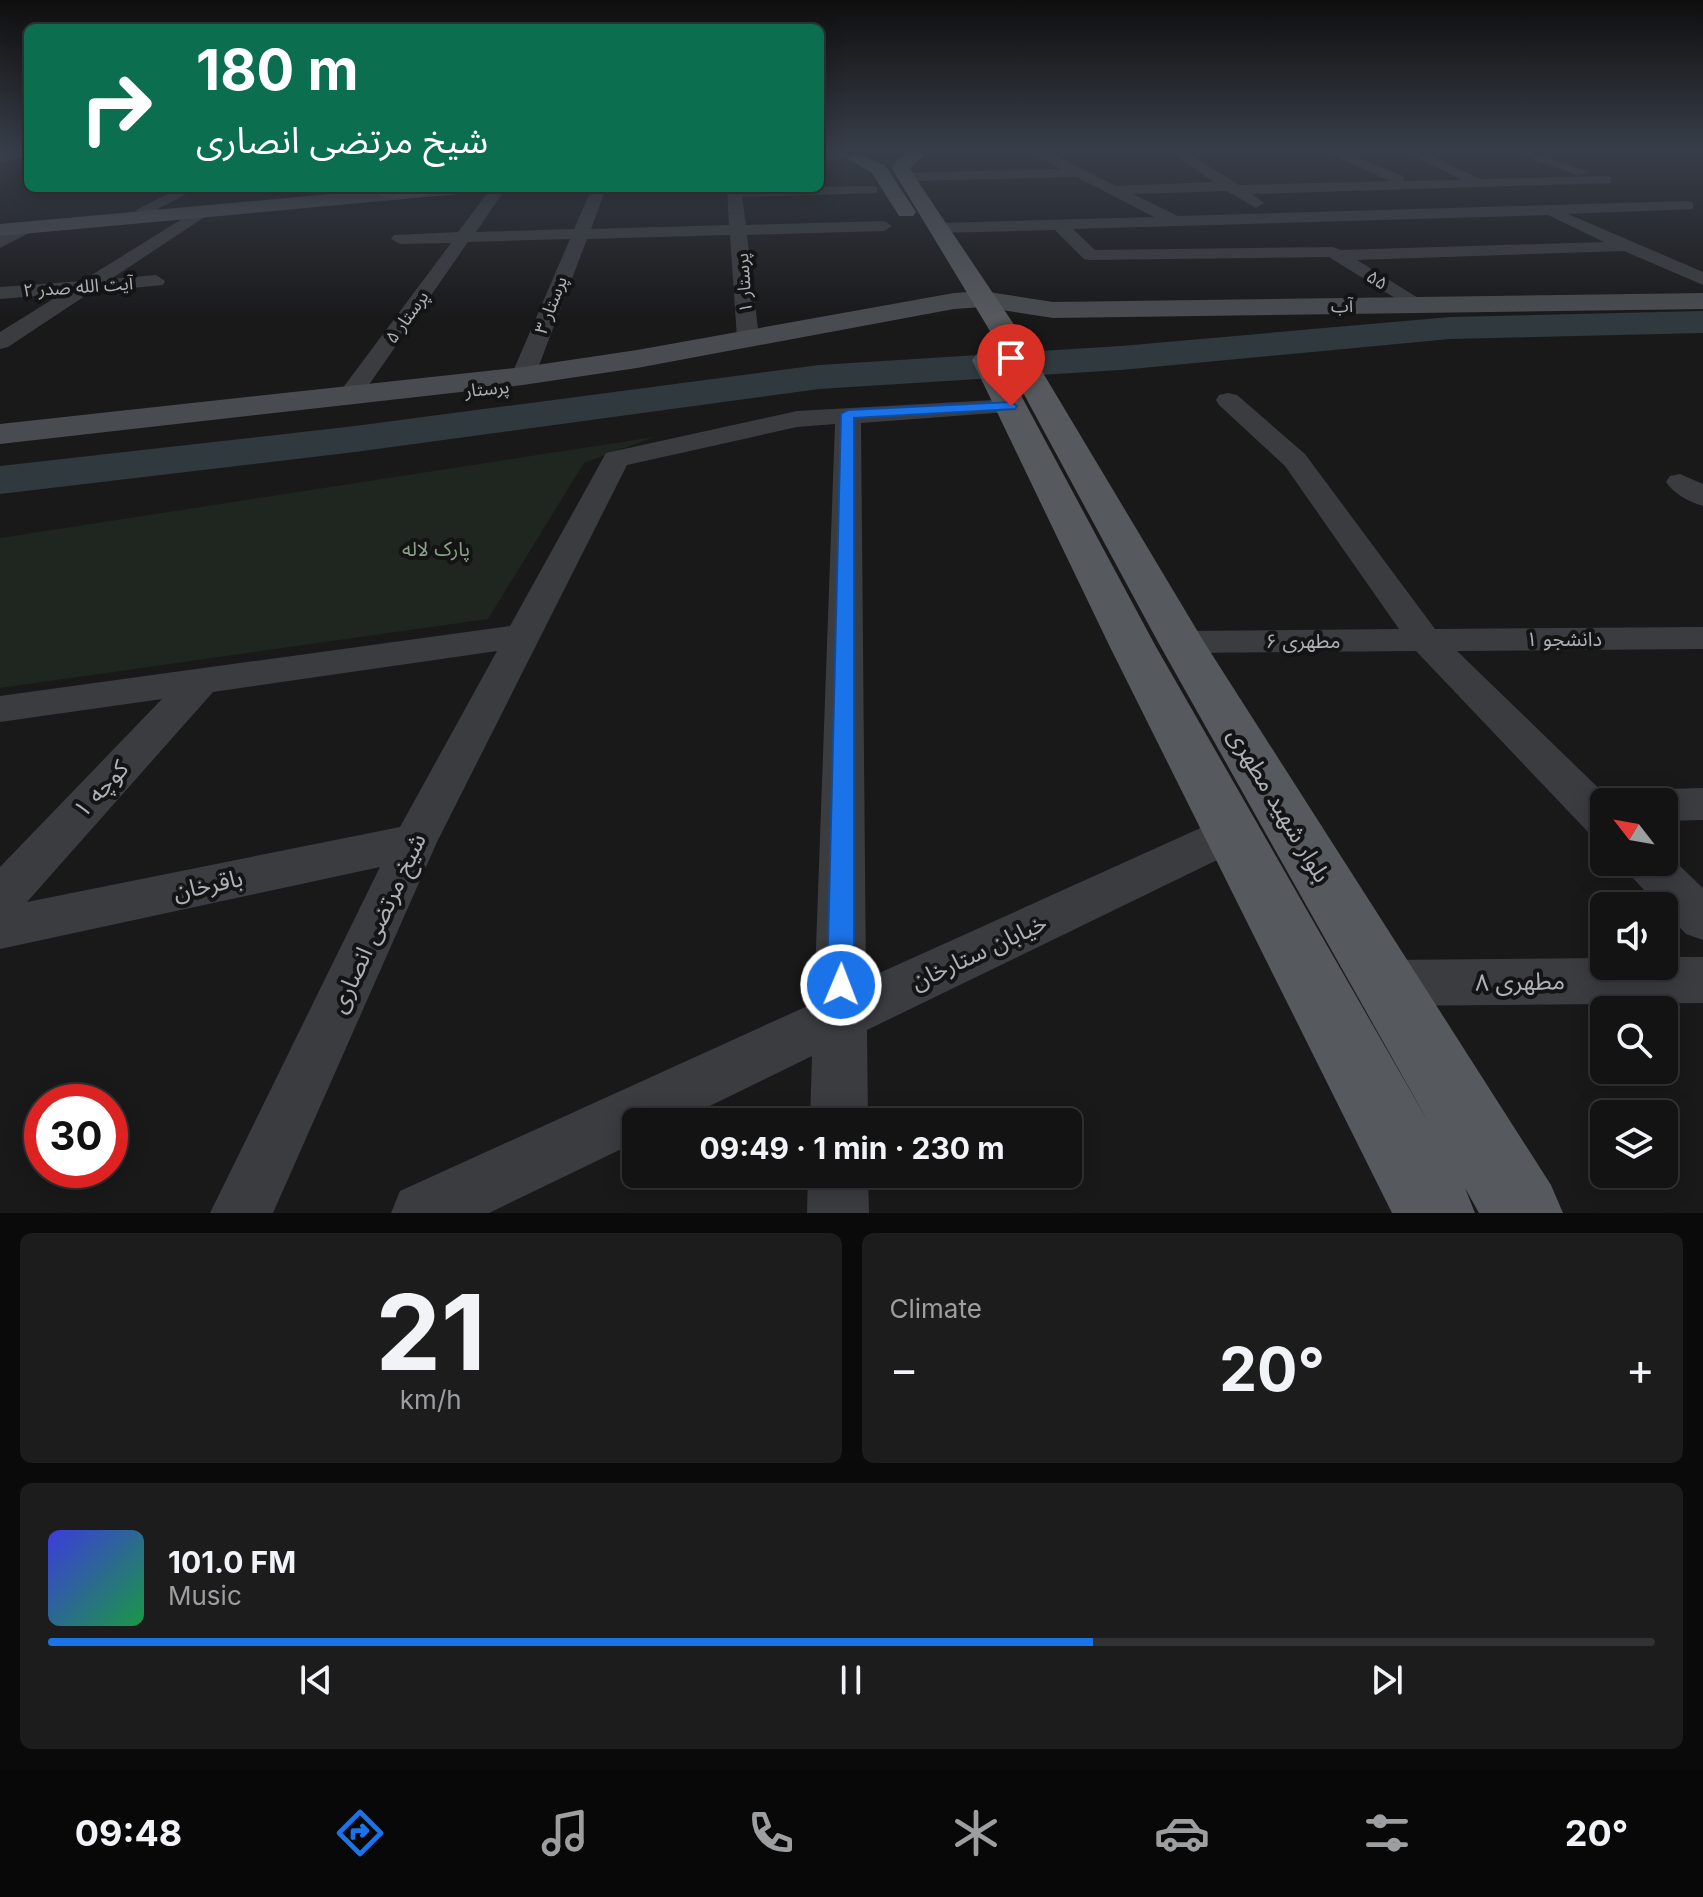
<!DOCTYPE html>
<meta charset="utf-8">
<style>
:root{--surface:#131314;--page:#1c1c1d;--text:#f1f3f6;--muted:#9d9ea0;--line:#323234;--accent:#1a73e8}
body{margin:0;font-family:Inter,"Noto Sans Arabic",sans-serif;background:var(--page);color:var(--text);height:100vh;display:flex;flex-direction:column;font-size:30px;white-space:nowrap}
*{box-sizing:border-box;margin:0}
p{font-size:26px;color:var(--muted)}
.icon{flex:none;width:44px;height:44px;fill:none;stroke:currentColor;stroke-width:2;stroke-linecap:round;stroke-linejoin:round}
.map{position:relative;height:1213px;overflow:hidden}
.side{display:flex;flex-direction:column;gap:20px;padding:20px;background:#0a0a0b;flex:1}
.side>*{flex:none}
.top-card{position:absolute;left:24px;top:24px;width:800px;height:168px;border-radius:12px;box-shadow:0 4px 20px #0003,0 0 0 2px var(--line);background:#0b6e4f;color:#fff;overflow:hidden}
.needle{width:52px;rotate:301deg}
.controls{position:absolute;left:1590px;top:788px;display:grid;gap:16px}
.controls a{display:grid;place-items:center;width:88px;height:88px;border-radius:12px;background:var(--surface);box-shadow:0 4px 20px #0003,0 0 0 2px var(--line);font-size:40px}
.speed{position:absolute;left:24px;top:1084px;display:flex;gap:16px;font-size:40px;font-weight:700;text-align:center}
.speed>*{display:grid;place-content:center;width:104px;height:104px;border-radius:50%;background:var(--surface);box-shadow:0 4px 20px #0003,0 0 0 2px var(--line);line-height:1}
.speed .limit{border:12px solid #d22;background:#fff;color:#111}
.pin{position:absolute;display:grid;place-items:center;width:68px;height:68px;color:#fff;margin:-82px -34px;border-radius:50% 50% 50% 0;rotate:-45deg;box-shadow:0 0 8px #0007}
.pin .icon{rotate:45deg}
.me{position:absolute;width:88px;margin:-44px;rotate:1deg;stroke-linejoin:round;filter:drop-shadow(0 0 6px #0008)}
.turn{display:flex;align-items:center;gap:28px;height:168px;padding:0 40px;font-size:36px}
.turn .icon{width:104px;height:104px;stroke-width:2.5}
.turn b{display:block;font-size:56px;line-height:68px}
.big{font-size:60px;font-weight:700;line-height:1.1}
.side .card{flex:1;display:flex;flex-direction:column;justify-content:center;gap:12px;min-width:0;padding:0 28px;border-radius:12px;background:var(--page)}
.side .dial{align-items:center;gap:0}
.dial b{font-size:104px;line-height:1}
.song{display:flex;align-items:center;gap:24px}
.cover{width:96px;height:96px;border-radius:12px;background:linear-gradient(135deg,hsl(240 70% 55%),hsl(140 70% 35%))}
.played{height:8px;border-radius:4px;background:linear-gradient(90deg,var(--accent) 65%,var(--line) 65%)}
.keys{display:flex;justify-content:space-around;direction:ltr}
.heat{display:flex;justify-content:space-between;align-items:center;font-size:44px;direction:ltr}
.side .tiles{flex:1;display:grid;gap:20px;grid-template-columns:1fr 1fr}
.card:last-child{grid-column:span 2}
.trip{position:absolute;left:622px;top:1108px;width:460px;height:80px;border-radius:12px;background:var(--surface);box-shadow:0 4px 20px #0003,0 0 0 2px var(--line);font-weight:700;line-height:80px;text-align:center}
.tabs{display:flex;height:128px;justify-content:space-around;align-items:center;background:#080808;color:var(--muted)}
.tabs .icon{width:56px;height:56px}
.tabs .on{color:var(--accent)}
.tabs b{font-size:36px;color:var(--text)}
.map>svg:first-child{display:block}
</style>
<div class="map">
<svg width="1703" height="1213" viewBox="0 0 1703 1213">
<rect width="100%" height="100%" fill="#19191a"/>
<!-- green -->
<polygon fill="#1f251f" points="654,437 584,463 488,619 0,688 0,538"/>
<g fill="none" stroke-linecap="round" stroke-linejoin="round">
<!-- river -->
<polygon fill="#30393d" fill-rule="evenodd" points="1703,311 1703,333 1450,339 1121,370 819,389 355,452 0,494 0,466 355,426 819,365 1121,346 1450,317"/>
<!-- street -->
<g fill="#3a3c3f" fill-rule="evenodd">
<polygon points="0,149 13,149 15,151 0,155"/>
<path d="M 1025,149 L 1042,149 L 1116,186 L 1214,182 L 1166,149 L 1181,149 L 1239,185 L 1391,181 L 1318,149 L 1336,149 L 1403,176 L 1404,181 L 1463,180 L 1399,149 L 1416,149 L 1481,179 L 1606,176 L 1611,177 L 1611,183 L 1252,194 L 1264,203 L 1256,208 L 1227,191 L 1133,194 L 1178,216 L 1688,201 L 1693,203 L 1693,209 L 1568,214 L 1703,272 L 1703,285 L 1624,251 L 1357,260 L 1423,301 L 1426,305 L 1423,309 L 1416,311 L 1329,257 L 1090,260 L 1084,259 L 1055,230 L 939,233 L 931,228 L 939,223 L 1154,217 L 1077,177 L 906,181 L 899,177 L 906,173 L 1061,169 ZM 1548,215 L 1604,242 L 1341,250 L 1333,247 L 1095,250 L 1073,229 Z"/>
<polygon points="1504,149 1524,149 1589,172 1577,175"/>
<polygon points="872,186 877,187 877,193 742,197 746,225 884,221 892,226 884,231 747,235 759,338 756,343 740,343 737,338 730,235 587,239 535,376 531,381 515,381 511,376 570,239 468,242 357,402 339,402 336,397 451,243 400,244 391,239 394,235 458,232 491,188 506,188 476,232 574,229 592,188 606,188 591,229 729,225 727,188"/>
<polygon points="179,188 198,188 150,213 138,213 136,210"/>
<polygon points="203,206 211,211 209,214 111,279 156,275 165,281 163,285 91,292 8,347 0,349 0,332 61,294 0,299 0,287 82,281"/>
<polygon points="25,223 31,224 33,228 31,232 0,248 0,236"/>
<polygon points="1228,393 1237,395 1305,454 1435,629 1703,627 1703,649 1457,651 1613,802 1604,802 1604,837 1588,832 1416,651 1181,653 1168,650 1163,642 1168,634 1181,631 1399,629 1285,466 1219,405 1216,400 1219,395"/>
<path d="M 1011,399 L 1020,401 L 1023,406 L 1020,411 L 861,423 L 866,979 L 1216,821 L 1232,816 L 1248,821 L 1254,833 L 1248,845 L 867,1030 L 868,1122 L 810,1122 L 812,1056 L 677,1122 L 636,1122 L 636,1142 L 489,1213 L 391,1213 L 400,1191 L 814,1003 L 835,424 L 797,427 L 627,465 L 437,842 L 273,1213 L 210,1213 L 380,867 L 0,949 L 0,867 L 162,699 L 0,722 L 0,696 L 510,626 L 606,453 L 797,411 ZM 497,651 L 400,827 L 27,902 L 213,692 Z"/>
<path d="M 1680,474 L 1703,484 L 1703,506 C 1689,502 1674,494 1666,482 L 1670,476 Z"/>
<polygon points="1703,788 1703,820 1664,821 1664,802 1644,802 1649,793 1664,789"/>
<polygon points="1664,851 1703,888 1703,940 1686,934 1664,911 1664,906 1659,906 1630,875 1623,862 1664,862"/>
<polygon points="1664,957 1703,957 1703,1003 1386,1006 1368,1000 1360,983 1368,966 1386,960 1604,958 1604,966 1664,966"/>
<polygon points="808,1174 868,1174 869,1213 807,1213"/>
</g>
<!-- secondary -->
<g fill="#484b4f" fill-rule="evenodd">
<polygon points="11,149 28,149 28,155 0,164 0,153"/>
<polygon points="837,150 846,155 843,159 820,161 820,151"/>
<polygon points="396,188 470,188 460,194 0,236 0,224"/>
<polygon points="982,291 1053,302 1703,293 1703,309 1053,318 982,307 954,309 637,368 523,385 0,444 0,424 523,367 637,350 954,293"/>
</g>
<!-- primary -->
<g fill="#56595d" fill-rule="evenodd">
<polygon points="915,151 924,156 910,168 915,177 1015,326 1204,642 1551,1185 1563,1213 1479,1213 1465,1188 1475,1213 1392,1213 1109,645 972,360 977,354 987,351 997,354 1002,360 1155,645 1430,1125 1158,642 987,326 897,177 892,168 898,159"/>
<polygon points="855,153 885,165 916,212 913,216 899,216 872,173 846,158"/>
<path d="M 383,188 L 446,188 C 436,197 386,202 376,193 Z"/>
</g>
</g>
<!-- sky -->
<linearGradient id="sky" x2="0" y2="1"><stop stop-color="#0e0e0e"/><stop offset="0.47" stop-color="#383e49"/><stop offset="1" stop-color="#383e49" stop-opacity="0"/></linearGradient>
<rect width="1703" height="319" fill="url(#sky)"/>
<!-- route -->
<polygon fill="#1a73e8" stroke="#114b97" stroke-width="2" points="1011,402 1017,406 1015,409 854,418 854,985 850,994 841,998 831,994 827,985 841,414 848,410"/>
<g text-anchor="middle" stroke-width="8" stroke-linejoin="round" paint-order="stroke">
<!-- far-street labels -->
<g font-size="18" fill="#adb2b8" stroke="#141415">
<text transform="translate(1377 280) rotate(32)" y="6">۵۵</text>
<text transform="translate(744 283) rotate(-94)" y="6">پرستار ۱</text>
<text transform="translate(78 287) rotate(-4)" y="6">آیت الله صدر ۲</text>
<text transform="translate(551 305) rotate(-69)" y="6">پرستار ۳</text>
<text transform="translate(1342 306) rotate(-1)" y="6">آب</text>
<text transform="translate(407 317) rotate(-54)" y="6">پرستار ۵</text>
<text transform="translate(487 389) rotate(-6)" y="6">پرستار</text>
</g>
<!-- park labels -->
<g font-size="20" fill="#89a186" stroke="#141415">
<text x="436" y="556">پارک لاله</text>
</g>
<!-- street labels -->
<g font-size="20" fill="#adb2b8" stroke="#141415">
<text x="1564" y="646">دانشجو ۱</text>
<text x="1303" y="648">مطهری ۶</text>
</g>
<!-- near-street labels -->
<g font-size="24" fill="#adb2b8" stroke="#141415">
<text transform="translate(101 789) rotate(-47)" y="8">کوچه ۱</text>
<text transform="translate(1279 805) rotate(59)" y="8">بلوار شهید مطهری</text>
<text transform="translate(208 885) rotate(-12)" y="8">باقرخان</text>
<text transform="translate(378 923) rotate(-65)" y="8">شیخ مرتضی انصاری</text>
<text transform="translate(979 952) rotate(-25)" y="8">خیابان ستارخان</text>
<text transform="translate(1520 982) rotate(-1)" y="8">مطهری ۸</text>
</g>
</g>
</svg>
<div class="controls">
<a><svg class="needle" viewBox="-14 -14 28 28"><path d="M0-13l5 13h-10z" fill="#e53935"/><path d="M0 13l5-13h-10z" fill="#9d9ea0"/></svg></a>
<a><svg class="icon" aria-label="sound" viewBox="0 0 24 24"><path d="M4 9h4l5-4v14l-5-4H4zM17 9q2 3 0 6"/></svg></a>
<a><svg class="icon" aria-label="search" viewBox="0 0 24 24"><circle cx="10" cy="10" r="6"/><path d="M15 15l6 6"/></svg></a>
<a><svg class="icon" aria-label="layers" viewBox="0 0 24 24"><path d="M12 4l9 5-9 5-9-5zM3 14l9 5 9-5"/></svg></a>
</div>
<div class="speed"><div class="limit">30</div></div>
<div class="pin" style="left:1011px;top:406px;background:#d93025"><svg class="icon" aria-label="arrive" viewBox="0 0 24 24"><path d="M6 21V4h12l-3 4 3 4H6"/></svg></div>
<svg class="me" style="left:841px;top:985px" viewBox="-20 -20 40 40"><circle r="17" fill="#1a73e8" stroke="#fff" stroke-width="3"/><path d="M0-11L8 9 0 5-8 9z" fill="#fff"/></svg>
<div class="trip">09:49 · 1 min · 230 m</div>
<div class="top-card">
<div class="turn"><svg class="icon" aria-label="right" viewBox="0 0 24 24"><path d="M7 20v-9h11M14 6l5 5-5 5"/></svg><div><b>180 m</b>شیخ مرتضی انصاری</div></div>
</div>
</div>
<section class="side">
<div class="tiles">
<div class="card dial"><b>21</b><p>km/h</p></div>
<div class="card"><p>Climate</p>
<div class="heat"><a>−</a><b class="big">20°</b><a>+</a></div>
</div>
<div class="card">
<div class="song"><i class="cover"></i><div><b>101.0 FM</b><p>Music</p></div></div>
<div class="played"></div>
<div class="keys"><svg class="icon" aria-label="previous" viewBox="0 0 24 24"><path d="M18 5L8 12l10 7zM5 5v14"/></svg><svg class="icon" aria-label="pause" viewBox="0 0 24 24"><path d="M8 5v14M16 5v14"/></svg><svg class="icon" aria-label="next" viewBox="0 0 24 24"><path d="M6 5l10 7-10 7zM19 5v14"/></svg></div>
</div>
</div>
</section>
<nav class="tabs">
<b>09:48</b>
<svg class="icon on" aria-label="directions" viewBox="0 0 24 24"><path d="M12 3l9 9-9 9-9-9zM9 14v-3h6M13 9l2 2-2 2"/></svg>
<svg class="icon" aria-label="music" viewBox="0 0 24 24"><path d="M9 18V5l10-2v13"/><circle cx="6" cy="18" r="3"/><circle cx="16" cy="16" r="3"/></svg>
<svg class="icon" aria-label="phone" viewBox="0 0 24 24"><path d="M5 4h4l2 5-3 2q2 4 5 5l2-3 5 2v4C11 20 4 13 5 4z"/></svg>
<svg class="icon" aria-label="climate" viewBox="0 0 24 24"><path d="M12 3v18M4 7l16 10M4 17L20 7"/></svg>
<svg class="icon" aria-label="car" viewBox="0 0 24 24"><path d="M5 17H2v-5l4-1 3-4h7l3 4 3 1v5h-3M9 17h6M6 11h13"/><circle cx="7" cy="17" r="2"/><circle cx="17" cy="17" r="2"/></svg>
<svg class="icon" aria-label="filters" viewBox="0 0 24 24"><path d="M4 7h16M4 17h16"/><circle cx="9" cy="7" r="2"/><circle cx="15" cy="17" r="2"/></svg>
<b>20°</b>
</nav>
